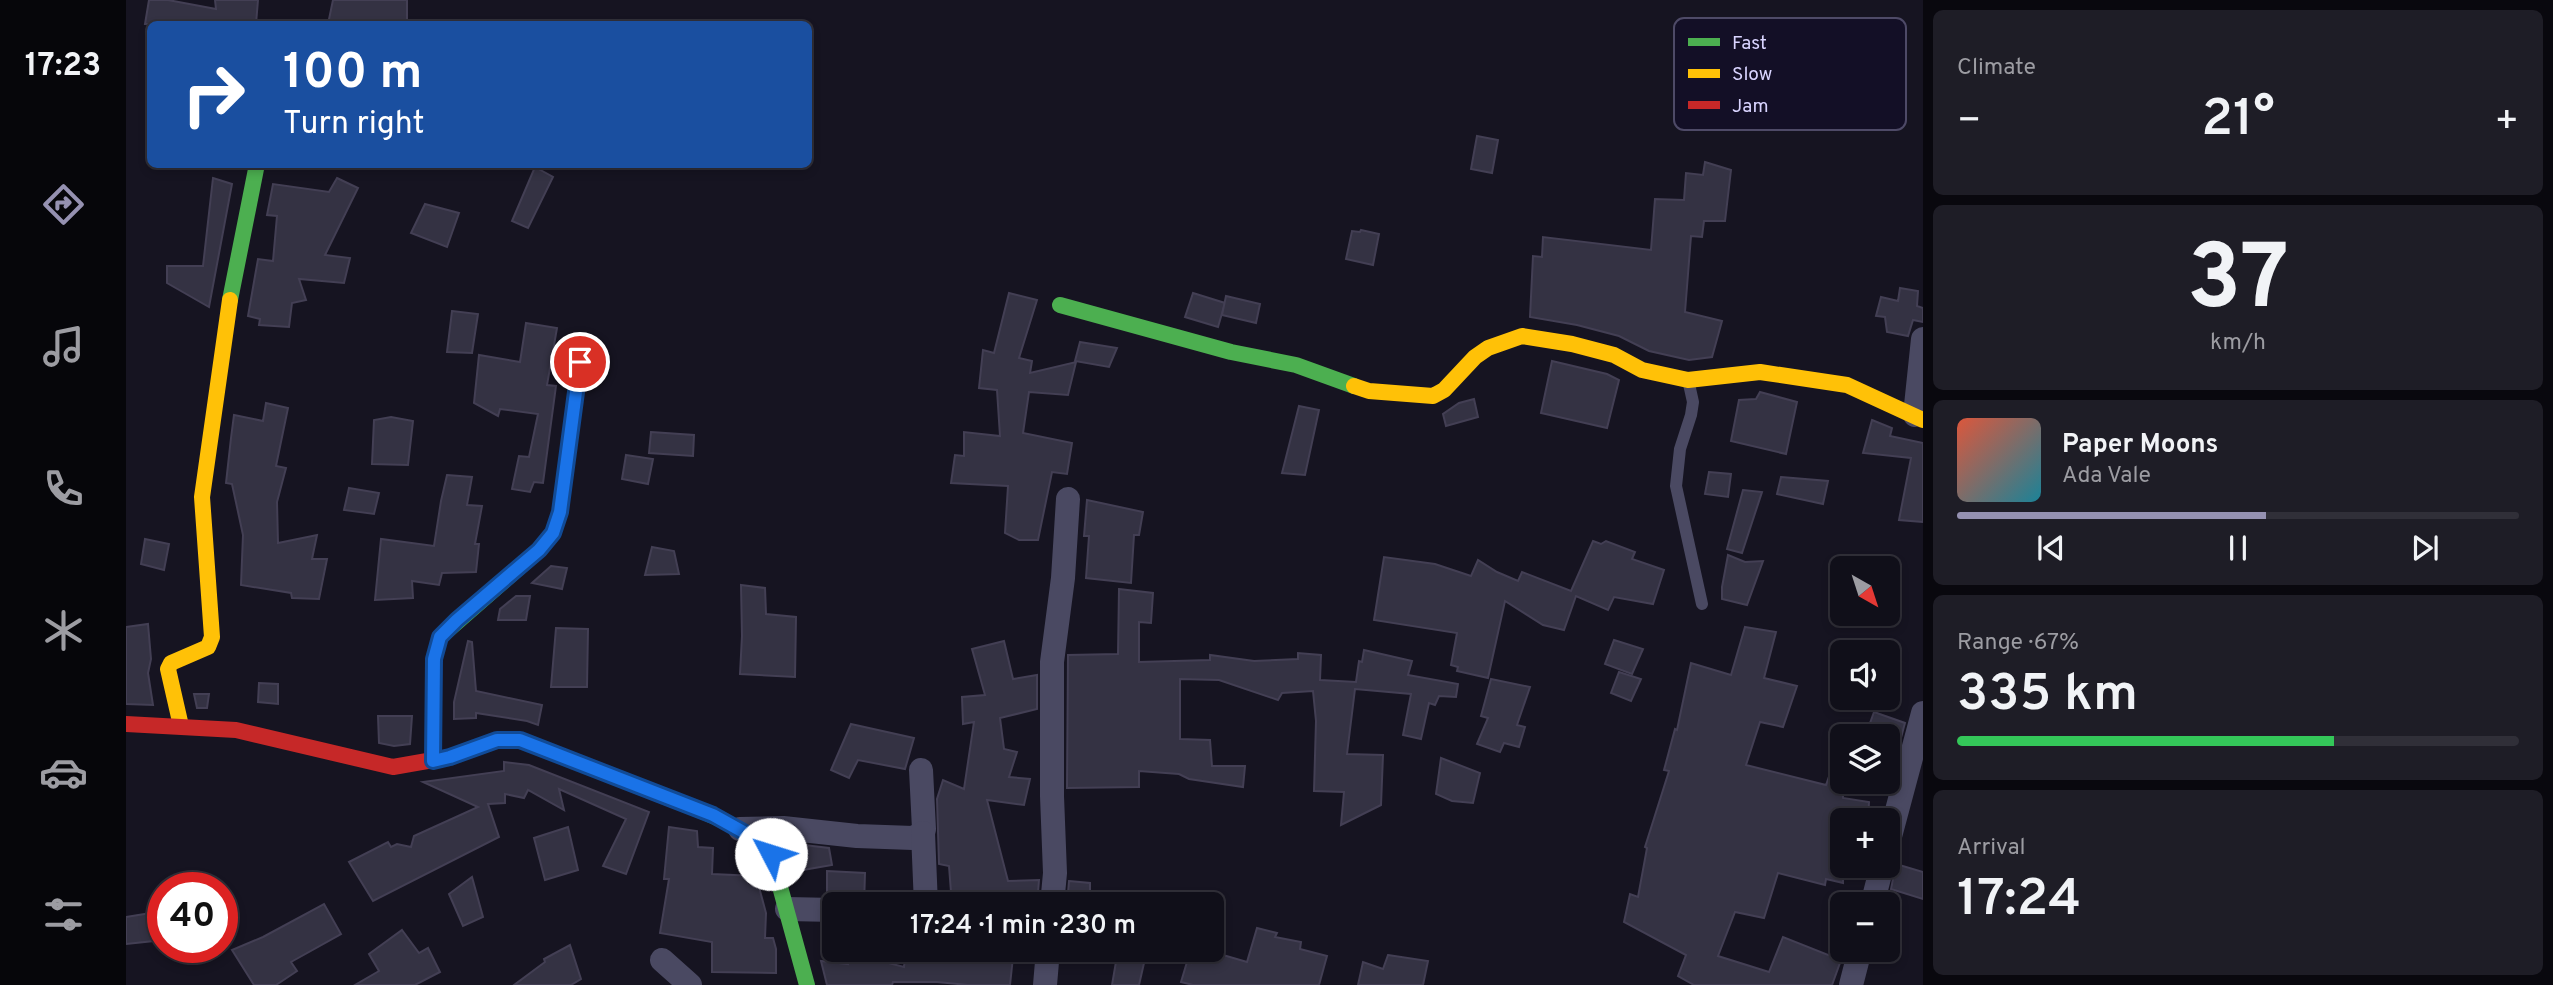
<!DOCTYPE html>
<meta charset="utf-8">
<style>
:root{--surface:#100f19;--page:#1e1d26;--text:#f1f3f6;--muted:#9c9ca2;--line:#302f38;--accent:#9591b1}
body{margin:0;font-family:Overpass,sans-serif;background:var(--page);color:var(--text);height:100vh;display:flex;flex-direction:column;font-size:26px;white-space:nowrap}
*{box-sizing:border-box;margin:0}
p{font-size:23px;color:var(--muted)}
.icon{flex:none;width:38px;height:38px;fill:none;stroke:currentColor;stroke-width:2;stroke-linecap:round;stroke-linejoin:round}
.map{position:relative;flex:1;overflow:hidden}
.side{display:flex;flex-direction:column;gap:10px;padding:10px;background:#09080e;width:630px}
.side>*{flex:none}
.guide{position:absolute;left:21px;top:21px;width:665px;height:147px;border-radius:10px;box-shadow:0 4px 10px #0003,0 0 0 2px var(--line);background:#1a4fa0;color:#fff;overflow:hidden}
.needle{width:46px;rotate:141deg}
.fabs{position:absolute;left:1704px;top:556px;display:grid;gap:14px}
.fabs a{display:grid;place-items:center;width:70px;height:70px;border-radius:10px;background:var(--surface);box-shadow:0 4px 10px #0003,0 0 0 2px var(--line);font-size:35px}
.speed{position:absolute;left:21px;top:872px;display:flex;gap:14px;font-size:35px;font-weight:700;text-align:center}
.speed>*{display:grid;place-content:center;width:91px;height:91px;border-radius:50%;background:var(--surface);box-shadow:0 4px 10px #0003,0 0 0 2px var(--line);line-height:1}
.speed .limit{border:10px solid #d22;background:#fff;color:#111}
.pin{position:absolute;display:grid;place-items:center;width:60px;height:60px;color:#fff;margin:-30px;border:4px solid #fff;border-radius:50%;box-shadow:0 2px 7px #0007}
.me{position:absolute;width:77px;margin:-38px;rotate:310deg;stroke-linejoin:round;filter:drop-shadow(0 0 5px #0008)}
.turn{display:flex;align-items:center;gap:24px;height:147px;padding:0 21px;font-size:32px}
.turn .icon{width:91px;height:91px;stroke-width:2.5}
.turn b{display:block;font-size:49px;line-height:60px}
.big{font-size:52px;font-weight:600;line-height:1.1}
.side .widget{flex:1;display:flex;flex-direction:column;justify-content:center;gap:10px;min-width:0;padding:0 24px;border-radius:10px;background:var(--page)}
.side .dial{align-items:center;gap:0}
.dial b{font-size:91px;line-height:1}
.song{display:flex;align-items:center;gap:21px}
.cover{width:84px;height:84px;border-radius:10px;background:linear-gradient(135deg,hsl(10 70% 55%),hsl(190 70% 35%))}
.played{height:7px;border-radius:4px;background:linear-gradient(90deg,var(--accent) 55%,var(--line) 55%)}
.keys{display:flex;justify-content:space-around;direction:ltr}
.heat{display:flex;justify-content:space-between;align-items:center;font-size:38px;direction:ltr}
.charge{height:10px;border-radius:5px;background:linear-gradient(90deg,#34c759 67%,var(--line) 0)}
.trip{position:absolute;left:696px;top:892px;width:402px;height:70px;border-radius:10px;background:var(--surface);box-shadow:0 4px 10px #0003,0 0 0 2px var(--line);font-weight:600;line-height:70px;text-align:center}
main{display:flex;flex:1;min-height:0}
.tabs{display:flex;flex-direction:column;width:126px;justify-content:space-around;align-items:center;background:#06060a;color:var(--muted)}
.tabs .icon{width:49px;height:49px}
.tabs .active{color:var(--accent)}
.tabs b{font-size:32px;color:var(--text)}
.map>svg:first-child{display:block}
</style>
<main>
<nav class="tabs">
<b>17:23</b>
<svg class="icon active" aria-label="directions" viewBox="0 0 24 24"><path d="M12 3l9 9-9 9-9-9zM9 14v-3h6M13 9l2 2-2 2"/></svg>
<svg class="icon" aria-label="music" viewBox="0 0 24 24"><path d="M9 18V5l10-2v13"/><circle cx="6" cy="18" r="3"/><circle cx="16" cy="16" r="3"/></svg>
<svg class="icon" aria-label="phone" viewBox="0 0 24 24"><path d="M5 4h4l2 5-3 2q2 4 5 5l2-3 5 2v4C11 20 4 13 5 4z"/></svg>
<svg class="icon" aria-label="climate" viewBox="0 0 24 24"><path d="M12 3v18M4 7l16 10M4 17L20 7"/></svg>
<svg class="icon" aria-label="car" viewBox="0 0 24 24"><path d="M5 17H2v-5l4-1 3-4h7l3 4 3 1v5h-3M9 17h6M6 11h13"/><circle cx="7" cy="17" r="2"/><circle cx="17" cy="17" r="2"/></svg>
<svg class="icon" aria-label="filters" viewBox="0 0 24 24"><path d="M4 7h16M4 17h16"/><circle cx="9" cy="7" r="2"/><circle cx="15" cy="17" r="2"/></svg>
</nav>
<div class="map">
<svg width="1797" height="985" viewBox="0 0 1797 985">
<rect width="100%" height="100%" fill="#161421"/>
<!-- building -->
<g fill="#343243" stroke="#433f54" stroke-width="2">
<polygon points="23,0 42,0 90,9 89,0 132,0 130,24 19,24"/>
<polygon points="207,0 281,0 281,24 202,24"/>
<polygon points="1351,136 1372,140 1366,173 1345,169"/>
<polygon points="1579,162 1605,170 1599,221 1578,221 1576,237 1565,236 1559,312 1596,321 1586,357 1563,360 1523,351 1493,336 1451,325 1404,317 1407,256 1416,257 1417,237 1525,250 1529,199 1558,200 1560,173 1577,175"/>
<polygon points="409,167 427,177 402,228 386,221"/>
<polygon points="87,178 106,184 83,307 41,283 41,266 77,266"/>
<polygon points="211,178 232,188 199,255 224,258 218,283 173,279 180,300 166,303 163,327 133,325 134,319 122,316 132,259 147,261 151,216 141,215 147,184 203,192"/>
<polygon points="299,204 333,213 321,247 285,233"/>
<polygon points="1235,230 1253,234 1247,265 1220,259 1226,231 1234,232"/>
<polygon points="1774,288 1792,291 1791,306 1797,308 1797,322 1787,320 1782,336 1761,332 1759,317 1750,316 1755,297 1772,301"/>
<polygon points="883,293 911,300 893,358 906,361 904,373 950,362 942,395 903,392 897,433 946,443 941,474 926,472 912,540 893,540 879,533 882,486 825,483 829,455 838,456 838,432 874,436 871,390 853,388 857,350 868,353"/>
<polygon points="1067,293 1099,303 1092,327 1059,317"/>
<polygon points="1100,296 1134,304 1130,323 1096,315"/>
<polygon points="326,311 352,314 346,353 321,352"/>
<polygon points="400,323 431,328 421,385 430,386 417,483 408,482 404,492 386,489 393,456 403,457 412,414 374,409 372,416 348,403 353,355 394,362"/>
<polygon points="954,342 991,348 983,367 949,361"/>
<polygon points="1426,361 1481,374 1493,380 1481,428 1415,413"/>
<polygon points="1634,392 1671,402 1660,454 1605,441 1613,400 1630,399"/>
<polygon points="1348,399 1352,417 1320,426 1317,414 1333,403"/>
<polygon points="140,403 162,408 150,466 160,468 151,502 152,543 191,535 186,559 201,559 193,599 166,598 165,593 115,585 117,535 106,484 100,483 105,438 108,415 137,421"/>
<polygon points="1173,406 1193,410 1179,475 1156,473"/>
<polygon points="265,417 287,421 282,465 246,464 248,420"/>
<polygon points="1746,420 1766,428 1764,436 1797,443 1797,522 1773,520 1785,458 1737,453"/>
<polygon points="525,432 568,435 567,456 523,453"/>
<polygon points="500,455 527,459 522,484 496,479"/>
<polygon points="1583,472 1605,474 1602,497 1579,494"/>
<polygon points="321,475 346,477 341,505 356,506 349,544 353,544 350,572 316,573 313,585 286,581 287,598 249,600 255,539 308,546 315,501"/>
<polygon points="1655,477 1702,481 1697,504 1651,494"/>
<polygon points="223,488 253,493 248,514 218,510"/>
<polygon points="1617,490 1636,492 1616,553 1601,549"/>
<polygon points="961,500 1017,512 1013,535 1008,535 1005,583 960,578 963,536 958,536"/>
<polygon points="19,539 43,544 38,570 15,564"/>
<polygon points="1467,541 1475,544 1480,541 1509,552 1506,559 1538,570 1527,604 1488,597 1482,610 1450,596 1438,630 1417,625 1379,601 1362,678 1331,671 1332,667 1325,665 1331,633 1248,620 1258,557 1309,564 1345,576 1352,560 1371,572 1392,581 1396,572 1445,591"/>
<polygon points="526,547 548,551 553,574 519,575"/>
<polygon points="1602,555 1619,562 1637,561 1621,605 1596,599 1596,587"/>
<polygon points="425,566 441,568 436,589 406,583"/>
<polygon points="615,585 639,588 640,614 670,617 669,677 614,674 616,636"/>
<polygon points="993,589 1027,593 1025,623 1013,622 1013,662 1084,660 1084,655 1128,661 1172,659 1172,653 1195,655 1194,680 1230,682 1233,661 1236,662 1238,650 1286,661 1282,675 1332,684 1330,697 1313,696 1309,705 1303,703 1295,739 1277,735 1285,694 1229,689 1221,754 1257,755 1255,805 1215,825 1218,792 1188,791 1190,721 1187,691 1156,693 1152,700 1093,680 1054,679 1054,739 1084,740 1086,766 1119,766 1117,787 1063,779 1053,774 1013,771 1013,787 941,788 942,655 992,654"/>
<polygon points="390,596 404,596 400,620 372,620 374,609"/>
<polygon points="22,624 25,659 22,673 27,705 0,704 0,627"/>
<polygon points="1619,627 1650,632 1638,678 1671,686 1657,727 1634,722 1620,765 1700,785 1714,745 1717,746 1717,798 1743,802 1742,821 1717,821 1717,883 1700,879 1699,885 1652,873 1638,918 1609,912 1592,956 1643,972 1657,937 1715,960 1706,985 1568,985 1552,976 1560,955 1498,922 1504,894 1512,897 1521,848 1519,847 1543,771 1538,770 1549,729 1551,730 1565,663 1605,675"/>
<polygon points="430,628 462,629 461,687 425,687"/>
<polygon points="1488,640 1517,649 1506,674 1479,664"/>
<polygon points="342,641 346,642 350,691 416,705 412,725 401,721 350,713 350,718 328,719 328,702"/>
<polygon points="878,641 887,679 911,675 911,709 874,718 878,749 891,752 883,777 904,779 898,805 861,800 882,881 913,880 911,905 826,905 823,866 813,864 811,799 817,780 838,789 848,722 837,724 836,697 859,695 846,649"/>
<polygon points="1493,672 1515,679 1505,701 1485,693"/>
<polygon points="1365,679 1404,687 1391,725 1399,727 1393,747 1378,743 1374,752 1351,744 1362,718 1355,716"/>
<polygon points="133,683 152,684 152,704 132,702"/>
<polygon points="68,694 83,694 81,708 71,708"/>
<polygon points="1748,712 1779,723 1769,760 1762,758 1762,737 1739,737"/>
<polygon points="252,716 286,716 284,744 268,746 253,743"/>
<polygon points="725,724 788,738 779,769 732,760 723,778 705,770"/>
<polygon points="1315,758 1354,773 1347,803 1326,801 1310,794"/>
<polygon points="378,762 403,765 523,812 500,874 477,866 500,819 433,789 438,810 402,790 398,798 379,794 379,803 362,804 373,837 247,901 223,862 262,842 265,847 271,844 285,847 288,836 352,807 297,782 378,771"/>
<polygon points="442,827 452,870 419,880 408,838"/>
<polygon points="543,827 571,831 572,847 587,848 586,874 630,876 640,913 639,938 647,938 650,949 650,973 586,972 586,942 534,933 543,879 538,879"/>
<polygon points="661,843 703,848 706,865 671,871"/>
<polygon points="1770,864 1797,872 1797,899 1765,889"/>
<polygon points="701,871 739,873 738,905 723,905 716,897 701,895"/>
<polygon points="346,877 357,917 337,926 323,894"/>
<polygon points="943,881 964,883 964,905 941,905"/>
<polygon points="198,904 215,934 165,962 171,971 150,985 128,985 106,950 137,937"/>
<polygon points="37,911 37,940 0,944 0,917"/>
<polygon points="1131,928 1151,933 1149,937 1175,942 1174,949 1201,956 1193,985 1067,985 1055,982 1061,962 1065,963 1067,950 1080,950 1121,962"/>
<polygon points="276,930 293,953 302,948 314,972 289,985 229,985 253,971 243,954"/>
<polygon points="444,945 455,979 445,985 388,985 419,962 418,959"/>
<polygon points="721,950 743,950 743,958 778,967 779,958 814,962 815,950 844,950 844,954 887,957 884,985 842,985 811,982 767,982 766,985 701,985 695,961 722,964"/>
<polygon points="992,950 1021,950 1013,985 986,985"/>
<polygon points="1262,955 1302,961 1297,985 1232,985 1237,962 1257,969"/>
</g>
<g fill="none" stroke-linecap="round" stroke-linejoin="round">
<!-- lane -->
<polyline stroke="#4a4962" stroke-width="12" points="1563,384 1567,402 1565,415 1554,449 1550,486 1576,604"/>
<!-- street -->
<g stroke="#4a4962" stroke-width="24">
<polyline points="1789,415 1797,339"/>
<polyline points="614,829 657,828 731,836 787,838 797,833 798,829 795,770"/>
<polyline points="797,833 800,905"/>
<polyline points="1762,844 1797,713"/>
<polyline points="926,905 929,873 926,796 926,662 937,578 942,499"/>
<polyline points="1746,905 1756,866"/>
<polyline points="661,909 709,910"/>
<polyline points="536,960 564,985"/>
<polyline points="919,985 922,950"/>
<polyline points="1725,985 1734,950"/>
</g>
<!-- fast -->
<g stroke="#4caf50" stroke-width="16">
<polyline points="104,300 131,164"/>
<polyline points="934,305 1105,352 1170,365 1228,386"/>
<polyline points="307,761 308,659 314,637 413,550 427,533 434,512 454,362"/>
<path d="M 550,801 C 585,814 619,828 645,854 L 681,985"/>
</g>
<!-- slow -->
<g stroke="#ffc107" stroke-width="16">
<polyline points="1228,386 1243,391 1307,396 1318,390 1349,357 1362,348 1396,336 1446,344 1488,355 1516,370 1562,380 1634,372 1721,385 1797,420"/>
<polyline points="55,726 42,669 45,663 82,647 86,637 76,497 104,300"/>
</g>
<!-- jam -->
<polyline stroke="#c62828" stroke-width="16" points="0,724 110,730 267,767 324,757 371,740 394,740 550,801"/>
</g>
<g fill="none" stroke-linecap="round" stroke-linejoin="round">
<defs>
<polyline id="route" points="454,362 434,512 427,533 413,550 331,620 314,637 308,659 307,761 324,757 371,740 394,740 587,815 630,839 645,854"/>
</defs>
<!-- route casing -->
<use href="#route" stroke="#114b97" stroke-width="18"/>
<!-- route -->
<use href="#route" stroke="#1a73e8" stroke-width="12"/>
</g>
<!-- legend -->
<rect x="1548" y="18" width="232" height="112" rx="10" fill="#130f26" stroke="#4e4a67" stroke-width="2"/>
<rect x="1562" y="38" width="32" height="8" fill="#4caf50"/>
<rect x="1562" y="69" width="32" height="9" fill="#ffc107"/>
<rect x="1562" y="101" width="32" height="8" fill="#c62828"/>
<g font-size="19" fill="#d9d4ff">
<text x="1606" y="49">Fast</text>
<text x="1606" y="80">Slow</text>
<text x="1606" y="112">Jam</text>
</g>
</svg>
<div class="fabs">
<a><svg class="needle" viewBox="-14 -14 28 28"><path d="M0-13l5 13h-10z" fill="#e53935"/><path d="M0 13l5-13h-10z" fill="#9c9ca2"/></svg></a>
<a><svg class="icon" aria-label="sound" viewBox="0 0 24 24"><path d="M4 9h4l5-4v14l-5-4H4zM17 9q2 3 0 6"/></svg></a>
<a><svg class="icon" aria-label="layers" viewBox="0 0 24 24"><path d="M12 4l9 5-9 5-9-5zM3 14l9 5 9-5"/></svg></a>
<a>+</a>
<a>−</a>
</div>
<div class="speed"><div class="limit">40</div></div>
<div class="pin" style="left:454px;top:362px;background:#d93025"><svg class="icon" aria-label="arrive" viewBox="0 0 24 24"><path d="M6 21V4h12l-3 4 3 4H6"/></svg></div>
<svg class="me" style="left:645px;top:854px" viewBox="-20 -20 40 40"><circle r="19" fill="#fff"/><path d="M0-13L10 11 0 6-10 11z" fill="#1a73e8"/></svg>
<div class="trip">17:24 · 1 min · 230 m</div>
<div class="guide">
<div class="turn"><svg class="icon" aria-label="right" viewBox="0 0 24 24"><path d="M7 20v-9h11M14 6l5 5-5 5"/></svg><div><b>100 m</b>Turn right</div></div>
</div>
</div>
<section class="side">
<div class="widget"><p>Climate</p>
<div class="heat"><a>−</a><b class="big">21°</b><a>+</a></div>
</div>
<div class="widget dial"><b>37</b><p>km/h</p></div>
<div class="widget">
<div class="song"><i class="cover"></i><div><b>Paper Moons</b><p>Ada Vale</p></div></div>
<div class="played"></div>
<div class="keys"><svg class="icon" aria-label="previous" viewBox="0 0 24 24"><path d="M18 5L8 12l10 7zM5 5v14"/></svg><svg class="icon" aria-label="pause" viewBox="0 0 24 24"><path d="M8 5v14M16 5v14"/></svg><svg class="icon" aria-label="next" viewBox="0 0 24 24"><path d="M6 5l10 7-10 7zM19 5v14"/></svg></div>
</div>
<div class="widget"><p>Range · 67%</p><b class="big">335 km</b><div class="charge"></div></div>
<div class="widget"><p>Arrival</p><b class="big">17:24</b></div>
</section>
</main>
